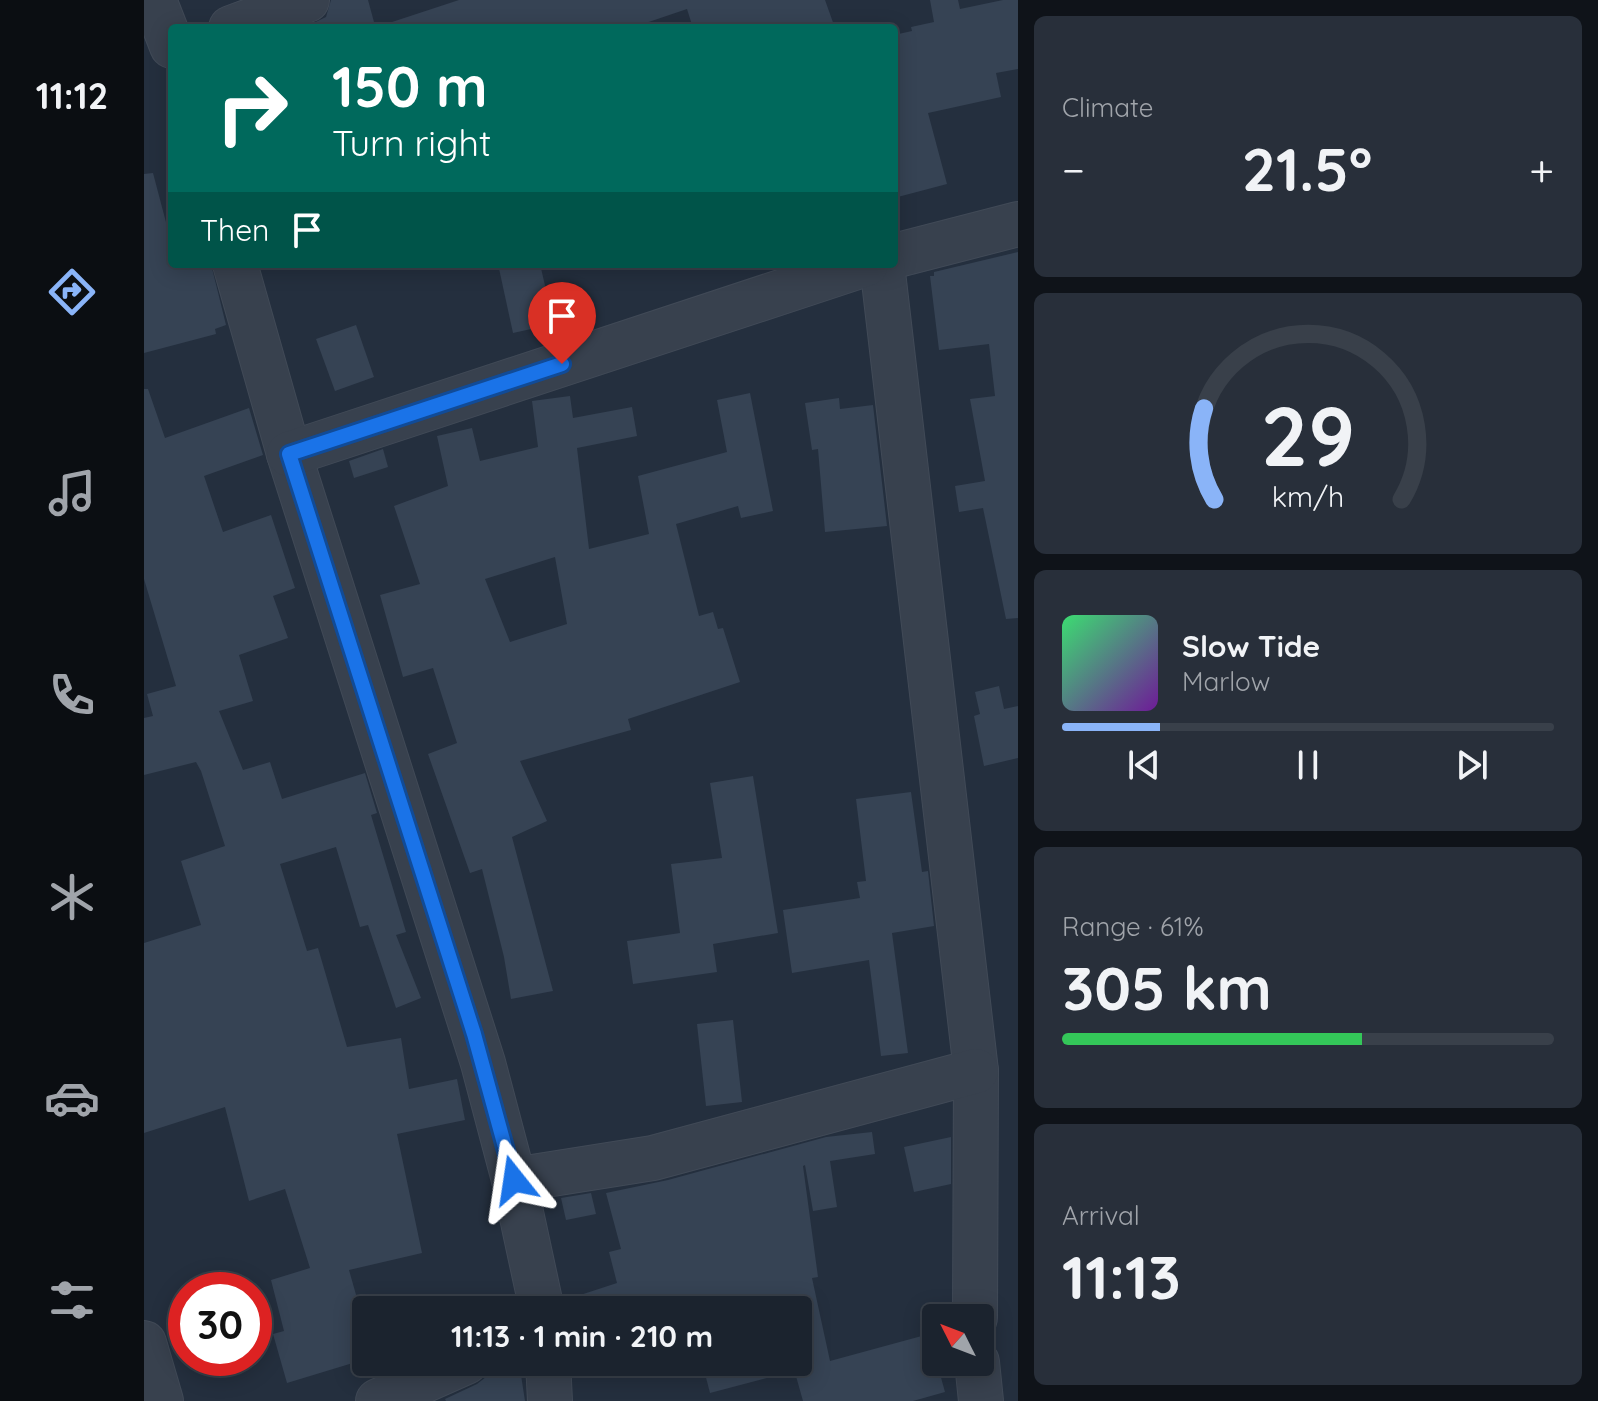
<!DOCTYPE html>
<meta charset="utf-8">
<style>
:root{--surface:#1b232e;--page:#282f3a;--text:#f1f3f6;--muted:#a0a4aa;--line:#39404a;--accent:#8ab4f8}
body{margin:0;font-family:Quicksand,sans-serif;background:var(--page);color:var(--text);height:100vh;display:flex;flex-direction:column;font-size:30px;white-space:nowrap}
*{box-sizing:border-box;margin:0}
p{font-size:26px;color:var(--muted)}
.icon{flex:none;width:44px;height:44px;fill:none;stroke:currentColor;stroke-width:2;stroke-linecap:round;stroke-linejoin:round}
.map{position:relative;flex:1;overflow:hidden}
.side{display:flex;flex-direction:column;gap:16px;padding:16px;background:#0f1319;width:580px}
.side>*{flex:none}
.guide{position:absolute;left:24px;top:24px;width:730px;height:244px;border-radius:8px;box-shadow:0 4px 20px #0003,0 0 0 2px var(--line);background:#00695c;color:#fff;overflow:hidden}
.needle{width:52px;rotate:312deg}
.buttons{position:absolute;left:778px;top:1304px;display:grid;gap:16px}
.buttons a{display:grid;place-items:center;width:72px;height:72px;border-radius:8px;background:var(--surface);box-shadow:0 4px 20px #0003,0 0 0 2px var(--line);font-size:40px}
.speed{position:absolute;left:24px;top:1272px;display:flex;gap:16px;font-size:40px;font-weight:700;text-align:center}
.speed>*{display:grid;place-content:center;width:104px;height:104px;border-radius:50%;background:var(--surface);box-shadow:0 4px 20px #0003,0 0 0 2px var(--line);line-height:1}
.speed .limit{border:12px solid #d22;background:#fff;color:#111}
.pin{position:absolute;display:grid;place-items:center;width:68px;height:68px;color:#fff;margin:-82px -34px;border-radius:50% 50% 50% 0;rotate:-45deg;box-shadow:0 0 8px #0007}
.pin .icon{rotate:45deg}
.me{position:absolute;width:88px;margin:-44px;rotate:345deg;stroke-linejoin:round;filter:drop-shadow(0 0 6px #0008)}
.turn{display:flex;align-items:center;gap:28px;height:168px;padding:0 32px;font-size:36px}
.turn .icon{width:104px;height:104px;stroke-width:2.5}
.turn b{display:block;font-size:56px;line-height:68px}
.then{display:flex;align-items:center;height:76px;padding:0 32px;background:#0003;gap:16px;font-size:30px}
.big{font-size:60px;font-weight:800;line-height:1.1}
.side .card{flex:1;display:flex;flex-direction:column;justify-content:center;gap:12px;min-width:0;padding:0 28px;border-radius:12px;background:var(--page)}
.side .dial{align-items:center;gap:0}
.dial svg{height:208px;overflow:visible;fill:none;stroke:var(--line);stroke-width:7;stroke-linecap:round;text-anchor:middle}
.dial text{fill:var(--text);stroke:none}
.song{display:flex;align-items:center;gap:24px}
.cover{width:96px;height:96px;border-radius:12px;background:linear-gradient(135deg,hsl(140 70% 55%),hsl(280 70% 35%))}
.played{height:8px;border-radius:4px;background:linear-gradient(90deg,var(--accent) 20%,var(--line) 20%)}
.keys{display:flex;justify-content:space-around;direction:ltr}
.heat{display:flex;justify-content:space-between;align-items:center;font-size:44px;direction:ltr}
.charge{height:12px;border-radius:6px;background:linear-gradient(90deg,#34c759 61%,var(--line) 0)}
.trip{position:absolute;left:208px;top:1296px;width:460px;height:80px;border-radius:8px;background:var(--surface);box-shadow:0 4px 20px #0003,0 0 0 2px var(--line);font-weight:800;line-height:80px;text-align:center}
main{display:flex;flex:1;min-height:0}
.tab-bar{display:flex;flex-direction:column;width:144px;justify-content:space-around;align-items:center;background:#0b0e12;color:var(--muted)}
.tab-bar .icon{width:56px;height:56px}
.tab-bar .current{color:var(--accent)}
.tab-bar b{font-size:36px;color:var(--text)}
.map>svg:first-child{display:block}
</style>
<main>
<nav class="tab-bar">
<b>11:12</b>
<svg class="icon current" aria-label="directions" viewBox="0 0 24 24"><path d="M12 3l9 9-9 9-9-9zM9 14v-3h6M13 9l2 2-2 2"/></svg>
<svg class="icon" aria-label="music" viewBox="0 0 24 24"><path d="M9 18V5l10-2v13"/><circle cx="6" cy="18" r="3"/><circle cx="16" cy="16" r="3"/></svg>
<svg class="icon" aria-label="phone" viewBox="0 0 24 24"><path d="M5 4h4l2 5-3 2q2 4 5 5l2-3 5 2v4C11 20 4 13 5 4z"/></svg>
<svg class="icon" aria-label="climate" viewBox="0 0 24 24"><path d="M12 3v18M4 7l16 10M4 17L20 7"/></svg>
<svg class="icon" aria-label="car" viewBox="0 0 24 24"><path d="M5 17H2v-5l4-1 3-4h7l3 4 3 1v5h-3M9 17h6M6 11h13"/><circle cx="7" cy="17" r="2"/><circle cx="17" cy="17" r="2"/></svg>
<svg class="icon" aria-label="filters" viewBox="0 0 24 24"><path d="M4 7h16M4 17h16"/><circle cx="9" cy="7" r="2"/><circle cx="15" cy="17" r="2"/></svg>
</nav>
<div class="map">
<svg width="874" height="1401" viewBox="0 0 874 1401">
<rect width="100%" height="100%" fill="#242f3e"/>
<!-- building -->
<g fill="#364354" fill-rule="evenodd">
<polygon points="187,0 224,0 230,22 211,28 159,28 182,17"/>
<polygon points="315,0 681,0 691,28 549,28 543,9 487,28 246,28 245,23"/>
<polygon points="786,0 814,0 816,9 859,0 874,0 874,69 852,73 857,97 784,113 803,184 750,198 750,35 768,31 767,27 790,22"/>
<polygon points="9,173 28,245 28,264 67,264 82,325 71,329 72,334 0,353 0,174"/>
<polygon points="874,252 874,618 862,619 839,508 815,512 811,486 841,481 826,399 851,396 845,344 795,350 786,276 790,276 790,272"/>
<polygon points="354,264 396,264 410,324 369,333"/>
<polygon points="212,325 230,377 191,391 172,339"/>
<polygon points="0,389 4,389 21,438 105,408 119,455 60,476 79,532 127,515 151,588 129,596 144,638 95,655 109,701 75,711 99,770 126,762 138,799 221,773 233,813 227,815 262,932 252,935 277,998 252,1008 224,925 216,927 192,847 136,864 163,951 174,948 203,1047 257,1038 265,1089 313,1079 321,1120 253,1134 278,1253 205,1270 222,1330 222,1359 143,1383 129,1334 140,1331 127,1280 166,1268 141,1189 105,1201 81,1107 0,1133 0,943 57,925 37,861 81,846 57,771 52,762 0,775 0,718 9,716 3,694 32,686 0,579"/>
<path d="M 606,393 L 629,511 L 597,518 L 594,506 L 532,524 L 555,616 L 569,612 L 574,629 L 579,628 L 596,682 L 484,719 L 487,730 L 376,761 L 403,821 L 368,837 L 409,991 L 367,999 L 360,957 L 338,869 L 326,873 L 284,754 L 313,743 L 289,668 L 259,677 L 236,595 L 276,584 L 250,506 L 304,486 L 293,436 L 328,428 L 336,461 L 394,447 L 388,401 L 426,396 L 429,418 L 488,407 L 493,436 L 433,448 L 445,549 L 505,534 L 494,476 L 583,452 L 573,400 ZM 411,557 L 423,624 L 366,642 L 341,579 Z"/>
<polygon points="695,398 696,409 729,405 743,526 681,532 674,449 668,450 661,403"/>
<polygon points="239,449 244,467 210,478 205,461"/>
<polygon points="855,686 860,709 874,706 874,758 840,766 830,716 836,714 831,692"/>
<polygon points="609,776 634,933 569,944 573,972 489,984 483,941 536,933 527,864 578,858 566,783"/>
<polygon points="767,792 778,872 784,871 790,926 748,933 764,1053 737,1056 725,960 648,973 639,910 716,898 713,882 722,881 712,799"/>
<polygon points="589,1020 598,1102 562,1106 553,1024"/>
<polygon points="728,1132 731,1154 686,1161 693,1207 669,1211 661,1165 659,1166 674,1277 668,1278 686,1361 785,1334 801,1392 769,1401 659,1401 648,1362 654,1362 654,1310 422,1310 421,1300 473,1283 465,1252 477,1249 462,1193 524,1180 682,1137"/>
<polygon points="807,1137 807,1184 770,1192 760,1147"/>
<polygon points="447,1193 452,1214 422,1220 417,1198"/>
<polygon points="375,1362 381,1401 302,1401 301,1399 333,1384 342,1377 346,1368"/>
<polygon points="558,1362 648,1362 649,1371 566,1393"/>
</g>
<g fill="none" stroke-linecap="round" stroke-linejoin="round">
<defs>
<g id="minor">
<polyline points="10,0 28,46"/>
<polyline points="87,28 163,0"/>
<polyline points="750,256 874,224"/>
<polyline points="91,264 145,454 339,1063 370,1180 398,1310"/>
<polyline points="738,264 832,1071 831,1318"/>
<polyline points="145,454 722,264"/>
<polyline points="370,1180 509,1158 832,1071"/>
<polyline points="0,1343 17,1401"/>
<polyline points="404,1362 406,1401"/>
<polyline points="833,1362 837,1401"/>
<polyline points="234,1401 322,1362"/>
</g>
</defs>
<!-- minor casing -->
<use href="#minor" stroke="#414a57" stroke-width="46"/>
<!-- minor -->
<use href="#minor" stroke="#38414e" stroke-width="44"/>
</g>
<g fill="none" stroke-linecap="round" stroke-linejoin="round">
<defs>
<polyline id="route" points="370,1180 330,1034 145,454 418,364"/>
</defs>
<!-- route casing -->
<use href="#route" stroke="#114b97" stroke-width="20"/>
<!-- route -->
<use href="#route" stroke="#1a73e8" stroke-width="14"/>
</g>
</svg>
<div class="buttons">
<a><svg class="needle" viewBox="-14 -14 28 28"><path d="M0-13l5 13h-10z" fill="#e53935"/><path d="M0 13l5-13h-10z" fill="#a0a4aa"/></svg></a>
</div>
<div class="speed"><div class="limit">30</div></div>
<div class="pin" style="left:418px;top:364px;background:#d93025"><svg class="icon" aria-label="arrive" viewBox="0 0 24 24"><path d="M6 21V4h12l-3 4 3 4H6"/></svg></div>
<svg class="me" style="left:370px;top:1180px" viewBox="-20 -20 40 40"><path d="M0-17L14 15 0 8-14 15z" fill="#1a73e8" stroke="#fff" stroke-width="4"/></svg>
<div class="trip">11:13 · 1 min · 210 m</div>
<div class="guide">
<div class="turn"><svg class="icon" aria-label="right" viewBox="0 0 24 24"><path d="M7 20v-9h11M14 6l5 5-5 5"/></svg><div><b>150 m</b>Turn right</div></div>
<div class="then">Then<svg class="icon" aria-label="arrive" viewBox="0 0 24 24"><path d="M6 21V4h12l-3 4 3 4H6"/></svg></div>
</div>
</div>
<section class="side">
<div class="card"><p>Climate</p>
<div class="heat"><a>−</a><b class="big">21.5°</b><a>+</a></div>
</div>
<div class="card dial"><svg viewBox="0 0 100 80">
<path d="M14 69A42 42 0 1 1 86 69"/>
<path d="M14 69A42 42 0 0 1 10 34" stroke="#8ab4f8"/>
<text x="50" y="56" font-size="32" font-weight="700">29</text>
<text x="50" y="72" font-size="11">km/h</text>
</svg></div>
<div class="card">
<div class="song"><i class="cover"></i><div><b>Slow Tide</b><p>Marlow</p></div></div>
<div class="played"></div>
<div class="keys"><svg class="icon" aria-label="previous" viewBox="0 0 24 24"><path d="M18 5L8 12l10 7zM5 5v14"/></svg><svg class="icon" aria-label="pause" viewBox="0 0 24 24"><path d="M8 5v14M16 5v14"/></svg><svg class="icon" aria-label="next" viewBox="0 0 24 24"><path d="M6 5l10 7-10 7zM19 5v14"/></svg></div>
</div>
<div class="card"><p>Range · 61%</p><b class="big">305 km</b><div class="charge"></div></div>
<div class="card"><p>Arrival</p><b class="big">11:13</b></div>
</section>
</main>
